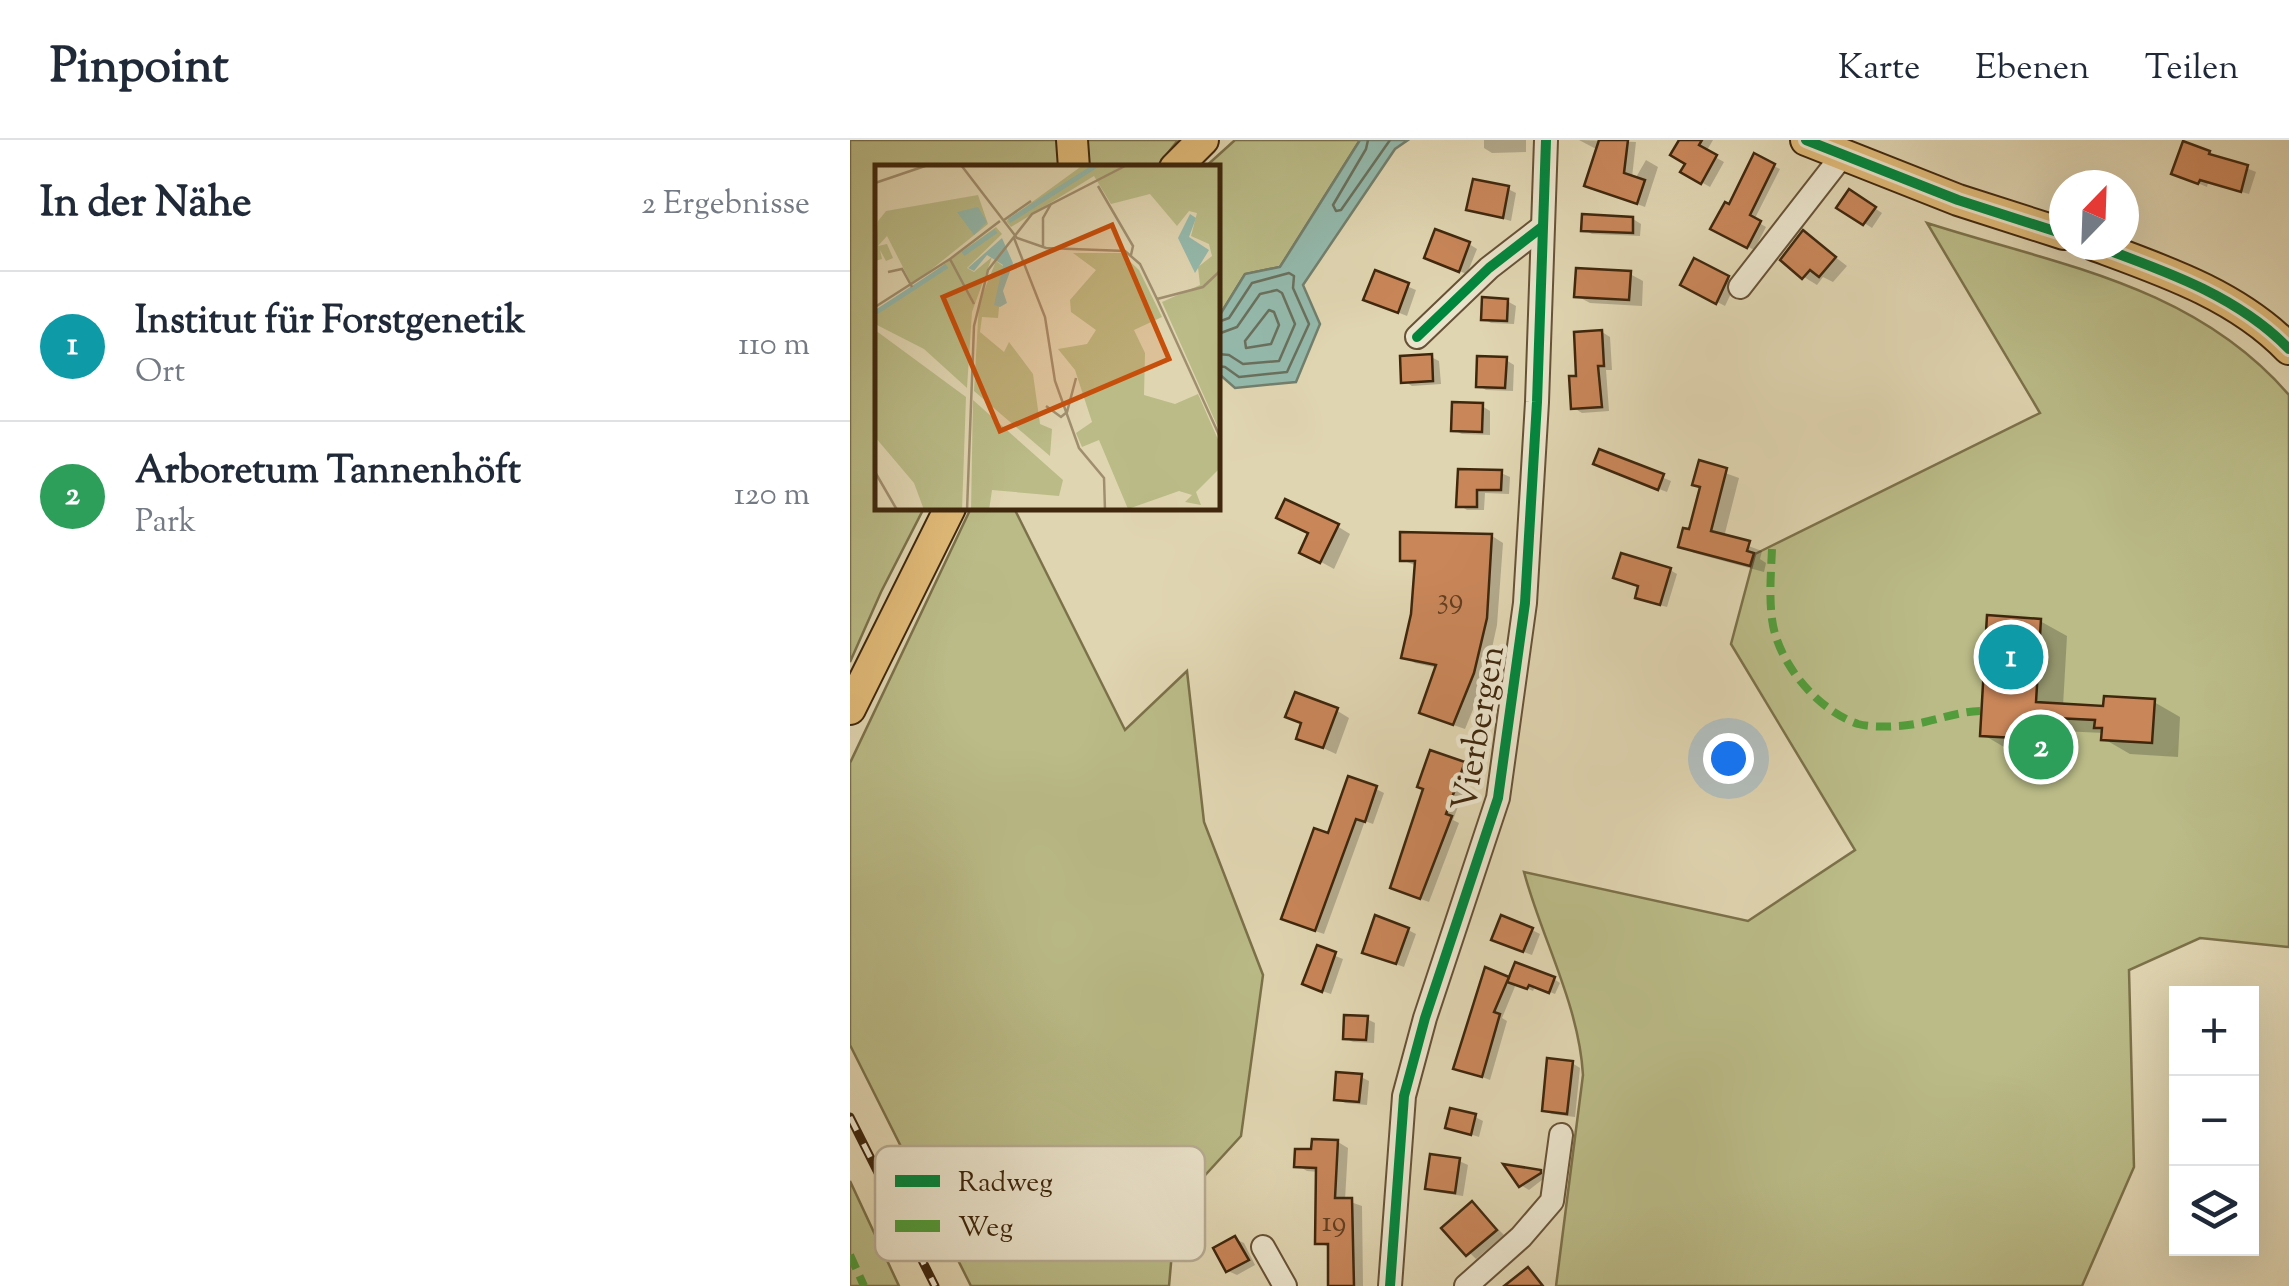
<!DOCTYPE html>
<html lang="de">
<meta charset="utf-8">
<style>
:root{--surface:#fff;--page:#f6f6f7;--text:#1f2937;--muted:#747a83;--line:#e0e1e3;--accent:#b45309}
body{margin:0;font-family:"Sorts Mill Goudy",serif;background:var(--page);color:var(--text)}
.controls{position:absolute;right:30px;bottom:30px;display:grid;overflow:hidden;border-radius:0px;box-shadow:0 10px 40px #0002}
.controls button{width:90px;height:90px;display:grid;place-items:center;padding:0;border:0;border-bottom:2px solid var(--line);background:var(--surface);color:var(--text);font:50px sans-serif}
.compass{position:absolute;left:1199px;top:30px;width:90px;height:90px;border-radius:50%;background:var(--surface);box-shadow:0 10px 40px #0002;rotate:23deg}
.you{position:absolute;left:878px;top:618px;width:35px;height:35px;margin:-25px;border:8px solid #fff;border-radius:50%;background:#1a73e8;box-shadow:0 0 0 15px #1a73e833}
.badge{display:grid;place-items:center;width:65px;height:65px;border-radius:50%;background:var(--accent);color:#fff;font-size:32px;font-weight:700}
.pin{position:absolute;translate:-50% -50%;border:5px solid #fff;box-shadow:0 2px 10px #0006}
.list{margin:0;padding:0;list-style:none}
h2{display:flex;justify-content:space-between;align-items:center;height:130px;margin:0;padding:0 40px;font-size:42px}
h2 small{font-size:32px;font-weight:400;color:var(--muted)}
.list li{display:grid;grid-template-columns:65px 1fr auto;gap:30px;align-items:center;box-sizing:border-box;height:150px;padding:0 40px;border-top:2px solid var(--line)}
.list b{display:block;font-size:38px;white-space:nowrap}
.list p{margin:0;font-size:32px;white-space:nowrap;color:var(--muted)}
.list em{font-size:32px;font-style:normal;color:var(--muted)}
.icon{flex:none;width:55px;height:55px;fill:none;stroke:currentColor;stroke-width:2;stroke-linecap:round;stroke-linejoin:round}
.map{position:relative;flex:none;width:1439px;height:1146px;overflow:hidden}
header{display:flex;align-items:center;gap:60px;box-sizing:border-box;height:140px;padding:0 50px;background:var(--surface);border-bottom:2px solid var(--line)}
header strong{font-size:48px}
nav{display:flex;gap:55px;margin-inline-start:auto;font-size:35px}
main{display:flex}
aside{flex:1;background:var(--surface)}
.map>svg:first-child{display:block}
.green{fill:#babb87;stroke:#7c714a;stroke-width:2.5}
.water{fill:#94b9ac;stroke:#727f6c;stroke-width:2.5}
.shadow{fill:#0003}
.lines{fill:none;stroke-linecap:round;stroke-linejoin:round}
.shore{stroke:#6a705c;stroke-width:2.5}
.building{fill:#c98659;stroke:#3f270d;stroke-width:2.5}
.minor-casing{stroke:#675236;stroke-width:26}
.major-casing{stroke:#3f270d;stroke-width:34}
.minor{stroke:#ebe4cc;stroke-width:22}
.major{stroke:#e0ba78;stroke-width:30}
.rail-casing{stroke:#3f270d;stroke-width:9}
.rail{stroke:#ebe4cc;stroke-width:5;stroke-dasharray:15;stroke-linecap:butt}
.quiet{stroke:#539c3b;stroke-width:8;stroke-dasharray:15 8;stroke-linecap:butt}
.cycleway-casing{stroke:#ebe4cc;stroke-width:16}
.cycleway{stroke:#00873e;stroke-width:10}
.labels{text-anchor:middle;stroke-width:9;stroke-linejoin:round;paint-order:stroke}
.number-label{font-size:30px;fill:#623f20}
.street-label{font-size:35px;fill:#3f270d;stroke:#ebe4cc}
.inset-river{fill:none;stroke:#94b9ac;stroke-width:5}
.inset-road{fill:none;stroke:#a08f6f;stroke-width:2.5}
.view{fill:#c64f0c;fill-opacity:0.15;stroke:#c64f0c;stroke-width:5}
.inset-edge{fill:none;stroke:#3f270d;stroke-width:5}
.key{fill:#ebe4cc;stroke:#b7ab93;stroke-width:2.5}
.key-label{font-size:28px;fill:#3f270d}
</style>
<header>
<strong>Pinpoint</strong>
<nav><a>Karte</a><a>Ebenen</a><a>Teilen</a></nav>
</header>
<main>
<aside>
<h2>In der Nähe<small>2 Ergebnisse</small></h2>
<ul class="list">
<li><span class="badge" style="background:#0f9aa8">1</span><div><b>Institut für Forstgenetik</b><p>Ort</p></div><em>110 m</em></li>
<li><span class="badge" style="background:#2e9e5b">2</span><div><b>Arboretum Tannenhöft</b><p>Park</p></div><em>120 m</em></li>
</ul>
</aside>
<div class="map">
<svg width="1439" height="1146" viewBox="0 0 1439 1146">
<rect width="100%" height="100%" fill="#e0d5b1"/>
<filter id="stains"><feTurbulence type="fractalNoise" baseFrequency=".002" numOctaves="4"/><feColorMatrix values="0 0 0 0 .2 0 0 0 0 .09 0 0 0 0 .02 0 0 0 .5 -.17"/></filter>
<radialGradient id="worn" r=".72"><stop offset=".6" stop-color="#630" stop-opacity="0"/><stop offset="1" stop-color="#630" stop-opacity=".3"/></radialGradient>
<!-- green -->
<g class="green">
<polygon points="0,0 328,0 307,27 28,28 28,368 74,368 31,452 0,522"/>
<polygon points="385,0 510,0 430,127 395,134 368,178 368,28 354,28"/>
<path d="M1077,83C1208,125 1344,145 1439,255V807L1350,798L1279,830L1284,1027L1232,1146H706L733,935C729,865 692,799 674,732L898,781L1005,710L881,504L905,414L1190,273Z"/>
<polygon points="121,368 164,368 275,590 337,531 354,682 413,835 391,996 326,1067 319,1146 121,1146 0,905 0,623"/>
<polygon points="0,1041 49,1146 0,1146"/>
</g>
<!-- water -->
<polygon class="water" points="510,0 558,0 545,9 453,145 470,184 446,242 385,248 368,233 368,178 395,134 430,127"/>
<!-- shadow -->
<g class="shadow">
<polygon points="634,0 676,0 676,12 642,13 634,8"/>
<polygon points="729,0 786,2 781,46 796,20 808,27 795,67 737,45 748,10"/>
<polygon points="830,0 863,0 856,12 874,22 860,47 833,32 838,23"/>
<polygon points="1359,13 1406,32 1399,54 1358,43 1357,47 1324,33"/>
<polygon points="905,17 930,29 904,80 916,87 904,110 864,88 880,67"/>
<polygon points="658,49 666,53 661,81 619,69"/>
<polygon points="1000,52 1032,73 1022,88 990,67"/>
<polygon points="783,79 791,84 790,96 742,94 733,89"/>
<polygon points="954,93 997,126 983,142 973,137 967,145 954,137"/>
<polygon points="619,104 627,109 617,134 585,122"/>
<polygon points="845,121 886,143 875,166 833,144"/>
<polygon points="526,133 566,150 557,176 525,163"/>
<polygon points="780,134 793,141 792,166 740,163 727,156"/>
<polygon points="657,161 666,166 664,184 641,183 633,178"/>
<polygon points="752,192 760,197 762,230 756,230 759,271 732,273 724,268 729,238"/>
<polygon points="581,217 589,221 591,244 562,246 554,241"/>
<polygon points="656,220 664,225 663,251 636,250 628,245"/>
<polygon points="632,266 640,271 640,295 612,294 603,290"/>
<polygon points="750,312 821,341 817,352 754,328"/>
<polygon points="850,324 889,338 874,397 912,411 910,419 916,423 914,432 844,413 831,406 840,392 852,348"/>
<polygon points="610,331 651,333 660,337 659,354 635,353 634,370 617,370 609,365"/>
<polygon points="487,386 500,394 484,429 462,417 461,393"/>
<polygon points="642,396 653,403 647,485 635,540 615,589 583,578 588,528 565,523 554,516 563,475 567,426 552,420"/>
<polygon points="820,430 827,434 817,467 795,461"/>
<polygon points="1190,481 1217,496 1213,566 1255,569 1304,562 1330,577 1328,617 1280,614 1254,599 1254,593 1211,591 1210,613 1159,610 1132,594"/>
<polygon points="486,570 499,578 486,614 449,597 453,585 439,576"/>
<polygon points="614,624 622,629 603,680 609,683 579,762 551,752"/>
<polygon points="526,649 534,653 523,684 515,681 474,794 442,783 480,696"/>
<polygon points="558,790 566,794 554,827 523,816"/>
<polygon points="682,790 690,794 682,815 652,804"/>
<polygon points="468,809 493,819 481,854 463,848"/>
<polygon points="636,830 661,840 704,839 710,843 705,854 685,846 683,851 666,844 652,878 657,881 640,940 606,927"/>
<polygon points="517,879 525,883 524,903 503,902 495,898"/>
<polygon points="722,923 730,928 725,977 702,974 694,970"/>
<polygon points="511,937 519,941 517,965 495,963 487,958"/>
<polygon points="625,977 633,981 629,997 598,987"/>
<polygon points="488,1002 498,1008 495,1060 512,1066 513,1146 481,1146 481,1108 467,1102 469,1032 457,1031 447,1025 464,1012"/>
<polygon points="609,1021 618,1025 613,1056 586,1052 578,1047"/>
<polygon points="690,1032 697,1036 679,1050 671,1045"/>
<polygon points="623,1064 654,1095 626,1119 595,1088"/>
<polygon points="385,1099 394,1103 405,1125 387,1135 378,1131"/>
</g>
<g class="lines">
<!-- shore -->
<g class="shore">
<polyline points="518,0 516,9 483,65 486,71 491,70 540,0"/>
<polygon points="419,170 424,172 429,185 421,204 396,208 395,201"/>
<polyline points="368,182 379,178 402,143 439,133 444,136 443,148 459,184 437,232 389,237 375,227 368,226"/>
<polyline points="368,194 387,187 410,154 427,150 432,153 445,184 429,221 393,224 379,215 368,214"/>
</g>
</g>
<!-- building -->
<g class="building">
<polygon points="749,0 778,0 774,33 795,40 787,64 734,46"/>
<polygon points="829,0 852,0 849,5 867,15 851,44 830,32 835,24 820,15"/>
<polygon points="1333,1 1360,11 1359,14 1398,25 1391,52 1350,40 1348,44 1321,34"/>
<polygon points="904,13 925,24 900,75 911,81 897,108 860,89 875,62 879,64"/>
<polygon points="623,39 659,46 653,78 616,70"/>
<polygon points="999,49 1026,67 1013,85 986,68"/>
<polygon points="732,74 783,77 783,93 731,91"/>
<polygon points="585,89 620,102 609,132 574,118"/>
<polygon points="953,90 986,117 969,137 960,130 952,139 930,120"/>
<polygon points="844,118 879,136 866,164 830,145"/>
<polygon points="726,128 781,131 779,160 724,157"/>
<polygon points="525,130 559,143 548,173 513,160"/>
<polygon points="632,157 658,159 657,181 631,180"/>
<polygon points="752,190 754,226 748,226 752,267 721,269 719,236 726,236 724,192"/>
<polygon points="582,214 583,241 551,243 550,216"/>
<polygon points="627,216 657,217 655,248 626,247"/>
<polygon points="602,262 633,263 632,292 601,291"/>
<polygon points="749,309 814,334 808,350 743,324"/>
<polygon points="849,320 877,328 861,391 900,401 897,411 904,413 900,426 828,407 833,388 839,389 850,347 842,345"/>
<polygon points="608,329 652,330 651,350 627,350 627,367 606,367"/>
<polygon points="435,359 489,384 470,423 449,413 458,393 426,378"/>
<polygon points="550,392 642,394 637,478 624,533 603,585 569,573 586,525 551,518 561,474 565,421 550,421"/>
<polygon points="771,413 821,428 810,465 785,458 788,446 763,438"/>
<polygon points="1137,475 1191,479 1186,562 1253,566 1254,556 1305,559 1302,603 1251,600 1252,588 1244,588 1245,580 1185,577 1184,599 1130,596"/>
<polygon points="445,552 488,568 473,608 446,599 451,583 435,577"/>
<polygon points="580,610 615,622 596,674 602,676 570,759 540,748 573,649 567,647"/>
<polygon points="498,636 527,646 515,682 506,679 465,791 431,779 464,688 478,693"/>
<polygon points="525,775 559,788 546,824 512,813"/>
<polygon points="651,775 683,788 673,812 641,800"/>
<polygon points="467,805 486,812 472,852 452,844"/>
<polygon points="665,822 705,837 699,853 679,845 677,849 657,842"/>
<polygon points="635,827 659,837 644,872 650,874 632,937 603,929"/>
<polygon points="494,875 518,876 516,900 493,899"/>
<polygon points="697,918 723,921 717,974 692,971"/>
<polygon points="486,932 512,934 509,962 484,960"/>
<polygon points="600,968 626,974 621,995 595,988"/>
<polygon points="462,999 488,1000 485,1058 502,1058 504,1146 478,1146 478,1104 465,1104 466,1028 444,1027 445,1009 461,1009"/>
<polygon points="580,1014 610,1018 605,1053 575,1049"/>
<polygon points="653,1024 691,1030 691,1033 669,1047"/>
<polygon points="622,1061 647,1090 616,1116 591,1088"/>
<polygon points="385,1096 399,1120 376,1132 363,1108"/>
<polygon points="678,1127 693,1146 654,1146"/>
</g>
<g class="lines">
<defs>
<g id="minor">
<polyline points="890,147 992,16"/>
<polyline points="567,197 639,128 692,87"/>
<polyline points="413,1107 435,1146"/>
<polyline points="540,1146 554,956 575,878 648,658 675,463 687,262 696,0"/>
<polyline points="616,1146 671,1097 702,1061 711,995"/>
</g>
<g id="major">
<polyline points="222,0 224,28"/>
<polyline points="956,0 1108,60 1214,94"/>
<polyline points="325,28 353,0"/>
<path d="M1244,105C1312,130 1387,155 1439,209"/>
<polyline points="0,569 100,368"/>
</g>
</defs>
<!-- minor casing -->
<use href="#minor" class="minor-casing"/>
<!-- major casing -->
<use href="#major" class="major-casing"/>
<!-- minor -->
<use href="#minor" class="minor"/>
<!-- major -->
<use href="#major" class="major"/>
<defs>
<polyline id="rail" points="0,977 85,1146"/>
</defs>
<!-- rail casing -->
<use href="#rail" class="rail-casing"/>
<!-- rail -->
<use href="#rail" class="rail"/>
<!-- quiet -->
<g class="quiet">
<path d="M922,409C921,432 919,456 922,479C927,522 967,570 1008,584C1019,587 1035,587 1047,586C1077,585 1101,572 1130,571"/>
<polyline points="0,1115 14,1146"/>
</g>
<defs>
<g id="cycleway">
<polyline points="956,0 1108,60 1214,94"/>
<path d="M1244,105C1312,130 1387,155 1439,209"/>
<polyline points="567,197 639,128 692,87"/>
<polyline points="540,1146 554,956 575,878 648,658 675,463 687,262 696,0"/>
</g>
</defs>
<!-- cycleway casing -->
<use href="#cycleway" class="cycleway-casing"/>
<!-- cycleway -->
<use href="#cycleway" class="cycleway"/>
</g>
<g class="labels">
<!-- number labels -->
<g class="number-label">
<text x="600" y="468">39</text>
<text x="484" y="1091">19</text>
</g>
<!-- street labels -->
<g class="street-label">
<text transform="translate(627 588) rotate(-80)" y="12">Vierbergen</text>
</g>
</g>
<!-- overview -->
<g transform="translate(25 25)">
<rect width="345" height="345" fill="#e0d5b1"/>
<path d="M208,0H345V267L287,137L325,120L323,102L337,91L334,79L316,71L322,48L314,46L302,61L275,29L236,39L219,11L136,62L131,56ZM103,30L113,59L37,120L12,71L3,81L12,79L18,93L11,96L5,85L7,94L0,96L3,56L11,46ZM121,62L127,69L92,103L99,107L117,92L97,147L92,223L49,184L0,159V149ZM198,88H246L264,105L287,152L259,165L270,188L269,230L300,239L323,229L345,279V303L321,327L326,340L310,337L317,330L304,326L253,344L224,275L207,282L201,268L217,257L200,205L183,184L212,179L221,165L196,147L195,135L221,105ZM121,96L128,101L123,153L107,152L105,167L129,187L134,177L158,209L165,259L177,264L175,291L99,226L104,138ZM0,165L91,232L87,345H49L39,318L0,272ZM98,235L188,315L184,331L117,325L114,345H96Z" fill="#babb87"/>
<path d="M103,42L112,57L99,70L82,47ZM315,49L321,53L314,72L334,85L320,108L303,73ZM127,73L138,98L128,126L132,138L125,142L119,140L128,100L112,90L99,106L93,103Z" fill="#94b9ac"/>
<path class="inset-river" d="M134,56L222,0M88,89L121,66M0,148L72,101"/>
<path class="inset-road" d="M86,0L142,73L171,83L250,86L265,99L282,134L328,122L345,106M0,18L53,0M223,21L258,81L256,90M129,55L156,36M139,73L170,152L180,216L204,283L229,313L230,345M168,83V53L176,39M13,107L27,104L37,122M282,134L345,272M99,139L75,94L125,56M0,142L75,94M171,241L186,252L192,247L201,213M0,307L22,345M92,345L99,161L113,105L157,49L252,0"/>
<path class="view" d="M237,60L294,194L125,266L68,132Z"/>
<rect width="345" height="345" class="inset-edge"/>
</g>
<!-- legend -->
<rect x="25" y="1006" width="330" height="115" rx="15" class="key"/>
<rect x="45" y="1035" width="45" height="12" fill="#00873e"/>
<rect x="45" y="1080" width="45" height="12" fill="#539c3b"/>
<g class="key-label">
<text x="108" y="1051">Radweg</text>
<text x="108" y="1096">Weg</text>
</g>
<rect width="100%" height="100%" filter="url(#stains)"/>
<rect width="100%" height="100%" fill="url(#worn)"/>
</svg>
<div class="controls">
<button>+</button>
<button>−</button>
<button><svg class="icon" aria-label="layers" viewBox="0 0 24 24"><path d="M12 4l9 5-9 5-9-5zM3 14l9 5 9-5"/></svg></button>
</div>
<svg class="compass" viewBox="-18 -18 36 36"><path d="M0-13l5 13h-10z" fill="#e53935"/><path d="M0 13l5-13h-10z" fill="#747a83"/></svg>
<div class="you"></div>
<div class="pin badge" style="left:1161px;top:517px;background:#0f9aa8">1</div>
<div class="pin badge" style="left:1191px;top:607px;background:#2e9e5b">2</div>
</div>
</main>
